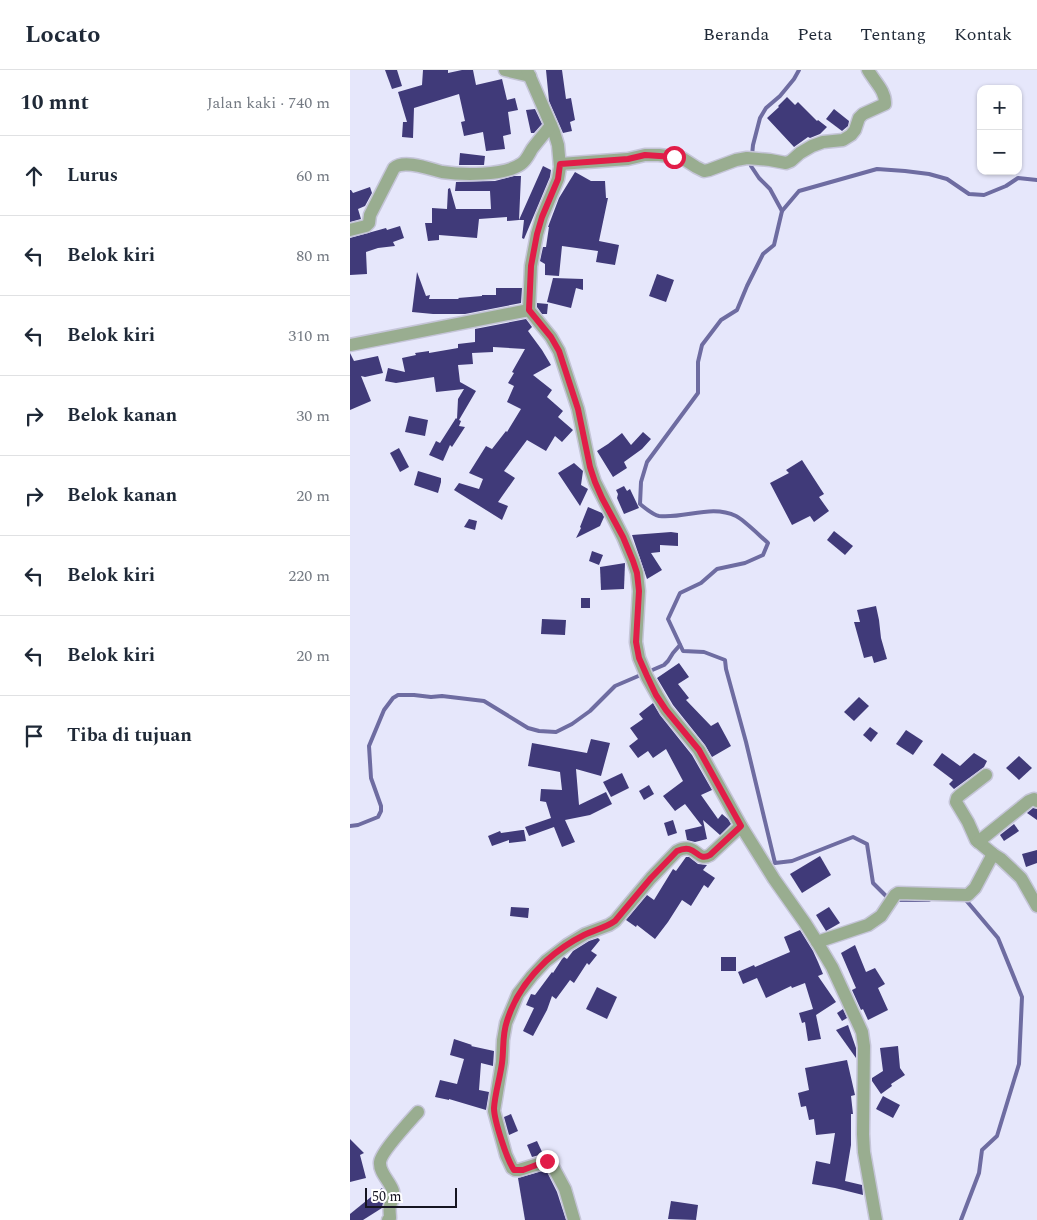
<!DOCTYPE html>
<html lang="id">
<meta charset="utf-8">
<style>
:root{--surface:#fff;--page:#f6f6f7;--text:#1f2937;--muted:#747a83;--line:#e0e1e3}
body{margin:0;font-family:Spectral,serif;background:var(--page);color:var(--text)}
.controls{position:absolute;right:15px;top:15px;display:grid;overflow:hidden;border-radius:10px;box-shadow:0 1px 4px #0004}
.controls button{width:45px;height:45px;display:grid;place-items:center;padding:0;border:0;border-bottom:1px solid var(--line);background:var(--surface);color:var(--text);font:25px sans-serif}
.scale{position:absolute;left:15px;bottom:12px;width:92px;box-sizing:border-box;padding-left:5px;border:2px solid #161521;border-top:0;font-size:14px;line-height:18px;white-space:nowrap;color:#161521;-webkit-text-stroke:4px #fff;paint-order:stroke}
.stop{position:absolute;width:15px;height:15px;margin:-11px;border:4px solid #e11d48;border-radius:50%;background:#fff}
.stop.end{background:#e11d48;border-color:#fff;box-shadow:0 1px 5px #0008}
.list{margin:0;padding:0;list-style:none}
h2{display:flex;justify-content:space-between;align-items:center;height:65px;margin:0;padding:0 20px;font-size:21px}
h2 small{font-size:16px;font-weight:400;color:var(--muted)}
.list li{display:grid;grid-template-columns:32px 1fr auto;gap:15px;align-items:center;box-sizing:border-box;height:80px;padding:0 20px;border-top:1px solid var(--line)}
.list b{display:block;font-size:19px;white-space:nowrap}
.list em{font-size:16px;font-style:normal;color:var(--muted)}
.icon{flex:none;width:28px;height:28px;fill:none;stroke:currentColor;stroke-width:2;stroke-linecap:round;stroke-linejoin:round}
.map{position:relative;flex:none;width:687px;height:1150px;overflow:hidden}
header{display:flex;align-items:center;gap:30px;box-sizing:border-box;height:70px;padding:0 25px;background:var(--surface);border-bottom:1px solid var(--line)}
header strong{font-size:24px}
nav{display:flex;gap:28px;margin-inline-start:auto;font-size:18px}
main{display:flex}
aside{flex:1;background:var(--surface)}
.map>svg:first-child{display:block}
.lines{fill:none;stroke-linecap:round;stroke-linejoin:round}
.stream{stroke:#6e6ca1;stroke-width:4}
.building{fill:#403a79}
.street-casing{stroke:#c5c5d8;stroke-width:15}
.street{stroke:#99ad90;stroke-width:12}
.route{stroke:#e11d48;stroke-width:6}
</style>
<header>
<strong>Locato</strong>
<nav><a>Beranda</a><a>Peta</a><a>Tentang</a><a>Kontak</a></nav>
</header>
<main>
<aside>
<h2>10 mnt<small>Jalan kaki · 740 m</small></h2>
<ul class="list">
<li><svg class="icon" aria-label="ahead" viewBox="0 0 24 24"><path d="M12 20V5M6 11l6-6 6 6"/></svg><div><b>Lurus</b></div><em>60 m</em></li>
<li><svg class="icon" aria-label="left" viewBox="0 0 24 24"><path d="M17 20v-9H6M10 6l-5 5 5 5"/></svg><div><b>Belok kiri</b></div><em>80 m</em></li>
<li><svg class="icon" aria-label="left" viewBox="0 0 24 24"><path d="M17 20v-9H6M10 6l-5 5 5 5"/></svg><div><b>Belok kiri</b></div><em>310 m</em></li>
<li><svg class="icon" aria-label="right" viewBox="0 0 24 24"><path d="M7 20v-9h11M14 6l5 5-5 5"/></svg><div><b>Belok kanan</b></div><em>30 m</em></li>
<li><svg class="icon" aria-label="right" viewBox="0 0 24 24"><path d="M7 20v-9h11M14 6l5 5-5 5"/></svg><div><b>Belok kanan</b></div><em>20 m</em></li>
<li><svg class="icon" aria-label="left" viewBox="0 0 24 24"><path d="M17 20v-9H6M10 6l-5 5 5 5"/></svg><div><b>Belok kiri</b></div><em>220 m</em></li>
<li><svg class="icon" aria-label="left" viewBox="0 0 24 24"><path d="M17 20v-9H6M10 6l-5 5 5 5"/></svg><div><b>Belok kiri</b></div><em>20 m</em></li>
<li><svg class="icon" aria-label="arrive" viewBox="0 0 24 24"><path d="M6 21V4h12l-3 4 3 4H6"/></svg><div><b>Tiba di tujuan</b></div></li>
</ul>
</aside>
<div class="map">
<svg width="687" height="1150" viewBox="0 0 687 1150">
<rect width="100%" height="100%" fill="#e6e7fb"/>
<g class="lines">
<!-- stream -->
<g class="stream">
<polyline points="432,141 420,119 409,108 401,96 403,75 410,48 416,38 430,26 444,9 449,0"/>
<polyline points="0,756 8,755 28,747 31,741 31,736 21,708 19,676 34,640 43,628 48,625 64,625 81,627 92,626 134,631 178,658 189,661 206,662 222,654 240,641 265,616 314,595 318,591 323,583 330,575"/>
<path d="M539,829L523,813L517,774L503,767L442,791L425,793L396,672L376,599L375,590L354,582L333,581L318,549L330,523L351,513L367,499L395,493L413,485L418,473C410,466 394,450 386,446C361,434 335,449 309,446C303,445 295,438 290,434L291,412L297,392L348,323V292L352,275L371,250L387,240L397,216L413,184L424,175L432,141L449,121L527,99L555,101L579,104L597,109L619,124L634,125L656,116L668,108L687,110"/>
<polyline points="546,830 579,830"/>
<polyline points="611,1150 629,1103 632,1080 647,1066 669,994 672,927 648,868 615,829 613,829"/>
</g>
</g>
<!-- building -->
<g class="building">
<polygon points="35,0 47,0 52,16 42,19"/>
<polygon points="73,0 98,0 98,3 112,0 123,0 126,15 152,9 157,30 165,28 168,40 158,42 161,64 153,66 155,79 136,81 133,62 114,66 111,52 115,51 109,24 64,38 63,68 52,67 53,52 57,52 48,22 72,15"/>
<polygon points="196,0 212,0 216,29 221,28 225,50 220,52 222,61 213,63 199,31"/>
<polygon points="437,27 445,35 448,32 467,51 468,50 477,57 470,64 460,68 458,67 444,77 417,48 429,37 428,36"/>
<polygon points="185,39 192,54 184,63 181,63 176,40"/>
<polygon points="484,39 499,51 498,56 492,61 476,49"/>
<polygon points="110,83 135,86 134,95 109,95"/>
<polygon points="193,96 201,100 200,107 174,169 172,168 174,150 169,150"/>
<polygon points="225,102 241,111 255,111 256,128 258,128 249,171 269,175 265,195 246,192 248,181 212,176 209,206 195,205 195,194 190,191 193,177 196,177 199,157 198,157 209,128"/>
<polygon points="164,106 171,106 169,150 157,151 157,147 129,149 127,168 89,165 89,170 78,171 75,153 82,153 82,138 97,139 98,119 100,118 106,139 141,139 140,121 105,121 106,112 145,111"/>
<polygon points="20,117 22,123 15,136 8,139 11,149 0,152 0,120 1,120 3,123"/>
<polygon points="50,156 54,168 43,172 45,176 28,178 16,182 17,204 0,205 0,168 36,158 37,160"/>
<polygon points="67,202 76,226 80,225 79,229 109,229 108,228 132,226 132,225 146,225 146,218 172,218 171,233 115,244 83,244 62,242"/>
<polygon points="307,204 324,210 316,232 299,226"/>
<polygon points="203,208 233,209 233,220 226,218 221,238 197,232"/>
<polygon points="187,233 198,234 197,244 192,244 187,237"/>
<polygon points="176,249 182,257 178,261 192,280 201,295 183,305 202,320 197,327 213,341 208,347 223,360 212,372 205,366 196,381 177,370 154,401 165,408 148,432 158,436 152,450 104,420 109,413 129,419 133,409 119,403 136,376 142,379 156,361 157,362 171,339 157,332 164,316 158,313 164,303 162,302 175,279 143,277 143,282 122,283 123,294 108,295 110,312 126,321 109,350 111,351 109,356 115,357 102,377 100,375 93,391 79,385 86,371 90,373 106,348 107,349 108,329 114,319 86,322 84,307 46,313 35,311 38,298 55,302 52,288 66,285 65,283 79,281 79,283 108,278 108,274 125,272 125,259"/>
<polygon points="0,283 4,291 28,286 33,303 15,307 11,306 21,331 0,340"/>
<polygon points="59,346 78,350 75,366 55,362"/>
<polygon points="293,362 301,369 292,379 274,392 277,398 263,407 247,381 258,374 272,363 281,375"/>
<polygon points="49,378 59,397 50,402 40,383"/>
<polygon points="452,390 474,424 469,427 479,441 464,452 460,446 442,455 420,413 439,403 436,400"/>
<polygon points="224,393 233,401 231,415 238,419 230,436 208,403"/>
<polygon points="68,401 91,408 91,412 88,423 64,415"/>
<polygon points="274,416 277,421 280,419 289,438 274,444 267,428 268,424 266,420"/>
<polygon points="238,437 252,443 254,447 250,456 226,468 231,458 230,457"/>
<polygon points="119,449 127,451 125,460 114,457"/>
<polygon points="484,461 503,476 495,485 477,470"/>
<polygon points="321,462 328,463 328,476 310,475 310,482 301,483 312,500 297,509 282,465"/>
<polygon points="242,481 253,485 249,495 239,491"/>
<polygon points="275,493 274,519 251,520 250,497"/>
<rect x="231" y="528" width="9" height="10"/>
<polygon points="526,536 529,550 531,568 537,589 524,593 522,586 514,588 504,552 510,552 507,540"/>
<polygon points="192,549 216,550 215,565 191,564"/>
<polygon points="329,593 339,607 328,614 339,628 336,630 361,656 368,652 381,676 362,687 355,675 323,635 307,608"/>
<polygon points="509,627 519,636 504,651 494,642"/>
<polygon points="303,633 310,645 342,685 362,720 351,725 368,749 372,744 378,749 381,754 370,765 353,750 357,769 345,772 337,770 335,760 352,756 335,734 325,741 313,726 333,711 316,679 303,688 298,681 288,688 279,676 288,669 280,658 293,649 289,644"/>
<polygon points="520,657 528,663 521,672 513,665"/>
<polygon points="556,660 573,671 563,685 546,674"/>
<polygon points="241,669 260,673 251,706 226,699 229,735 256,722 262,734 240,745 215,750 225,772 212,777 204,757 179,766 175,757 201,748 196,732 190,731 191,719 212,720 210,702 178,696 182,673 237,683"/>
<polygon points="592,683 610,696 624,683 637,691 634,697 604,719 599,714 603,710 583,695"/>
<polygon points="669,686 682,698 669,710 656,698"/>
<polygon points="272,703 279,718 261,727 253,712"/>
<polygon points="299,715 304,724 294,730 289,721"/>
<polygon points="683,738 687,739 687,750 677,743"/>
<polygon points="323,750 327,763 318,766 314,753"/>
<polygon points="664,754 669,761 654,771 650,765"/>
<polygon points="172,760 174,760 176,771 159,773 159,770 142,776 138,766 150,761 151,763"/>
<polygon points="687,780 687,793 676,797 672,784"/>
<polygon points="470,786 481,805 452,823 440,804"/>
<polygon points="336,787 339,787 348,794 357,795 353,800 365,808 358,818 354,815 341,836 332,830 318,852 305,869 287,855 286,857 276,850 297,825 304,830 323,799 326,801"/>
<polygon points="161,837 179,838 178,848 160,846"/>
<polygon points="479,837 490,853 476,861 466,845"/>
<polygon points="450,860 463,881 468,892 473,904 468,906 486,932 466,945 471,969 458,971 455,952 452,953 449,943 463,939 455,913 442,918 441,916 416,928 407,908 393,914 388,902 404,895 405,897 440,882 434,867"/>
<polygon points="248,868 250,870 241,881 247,885 239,895 237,893 224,913 220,910 206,929 202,926 197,940 183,966 173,961 184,938 176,935 181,924 185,925 202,902 203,903 212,889 214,887 217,889 223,881 239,871"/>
<polygon points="505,875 516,902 525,898 535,914 528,918 538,940 518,950 513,939 511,940 502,920 506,918 491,883"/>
<rect x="371" y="887" width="15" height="14"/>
<polygon points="247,917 267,927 257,949 236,939"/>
<polygon points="493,939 497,948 492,951 487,943"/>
<polygon points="498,955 506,978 506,988 486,960"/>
<polygon points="104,969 122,975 121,976 144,981 143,996 131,993 129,1020 139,1022 136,1040 99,1029 99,1030 85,1027 90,1010 107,1014 114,989 100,985"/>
<polygon points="548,976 550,998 555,1005 541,1014 542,1016 531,1024 522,1011 522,1008 533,1001 530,978"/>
<polygon points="497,990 505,1025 501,1026 503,1044 501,1044 501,1075 495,1111 512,1115 513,1125 485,1118 462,1114 466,1091 480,1094 485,1063 466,1065 464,1049 459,1050 456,1036 451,1037 448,1023 459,1020 455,998"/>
<polygon points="533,1026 550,1035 543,1048 526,1039"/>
<polygon points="161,1044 168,1061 159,1065 154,1047"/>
<polygon points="0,1069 14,1083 10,1085 16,1108 0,1112"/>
<polygon points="187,1071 193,1084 182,1087 177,1075"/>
<polygon points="196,1100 207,1122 216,1150 175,1150 168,1108"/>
<polygon points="32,1118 35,1125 32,1138 13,1150 0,1150 0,1144"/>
<polygon points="321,1131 348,1135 346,1150 318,1149"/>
</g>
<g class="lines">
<defs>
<g id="street">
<polyline points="155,0 180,6"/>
<polyline points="177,0 204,62 208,75 210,97 208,109 192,147 187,164 181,196 179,240 201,267 209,281 228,339 240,397 245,412 273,467 283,491 287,503 289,521 286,572 289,588 297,607 307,625 316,640 349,680 391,756 424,809 455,853 467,872 482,897 512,962 514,976 513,1064 514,1082 526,1150"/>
<path d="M210,94L278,89L295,85H309L332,88L346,97L354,101L359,100L386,90L397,88L420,90L436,93L441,91L450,83L462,76L473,72L493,70L501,65L505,60L509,48L513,44L535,34C536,21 524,11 518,0"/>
<path d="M0,160L16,156L19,153L20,145L44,98C54,89 80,99 92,102C112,105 154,106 171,94C176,91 179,84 182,79C188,71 195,63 201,55"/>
<polyline points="0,275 179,240"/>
<polyline points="636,705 610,725 607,728 606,732 618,752 626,770 643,784 651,789 671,808 687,836"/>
<polyline points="628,772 679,731 684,729 687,731"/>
<polyline points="467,872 518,855 531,846 545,825 548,823 618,825 625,818 643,784"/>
<path d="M38,1150L40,1148C40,1144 39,1140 40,1136C42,1131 44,1127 43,1121C40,1111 29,1103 30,1092C31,1082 60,1051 68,1042"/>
<path d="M224,1150L215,1119L201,1093L195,1092L169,1100H165L162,1098L156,1085L144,1041L152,992L153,970L156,953L168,924L182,906L196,891L217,875L235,864L259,855L265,851L301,808L327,781C347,771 346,793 360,785L391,756"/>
</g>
</defs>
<!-- street casing -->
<use href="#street" class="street-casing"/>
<!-- street -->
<use href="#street" class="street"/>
</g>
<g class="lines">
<!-- route -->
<path class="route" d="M197,1091L173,1100H164C157,1090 144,1050 144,1038C145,1023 150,1008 152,993C154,979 152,965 157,951C164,928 178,908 196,891C207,881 220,872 234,865C244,860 255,858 265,851L301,808L327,781C347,772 346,793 360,785L391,756L349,680L316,640L306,625L297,606L289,588L286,572L289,521L287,503L283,491L273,467L252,428L245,412L240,397L228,339L209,281L201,267L179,240L181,196L187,164L192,147L208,109L210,94L278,89L295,85L324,87"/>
</g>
</svg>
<div class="controls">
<button>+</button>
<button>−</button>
</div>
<div class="scale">50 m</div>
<div class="stop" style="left:324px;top:87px"></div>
<div class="stop end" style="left:197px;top:1091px"></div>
</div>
</main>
